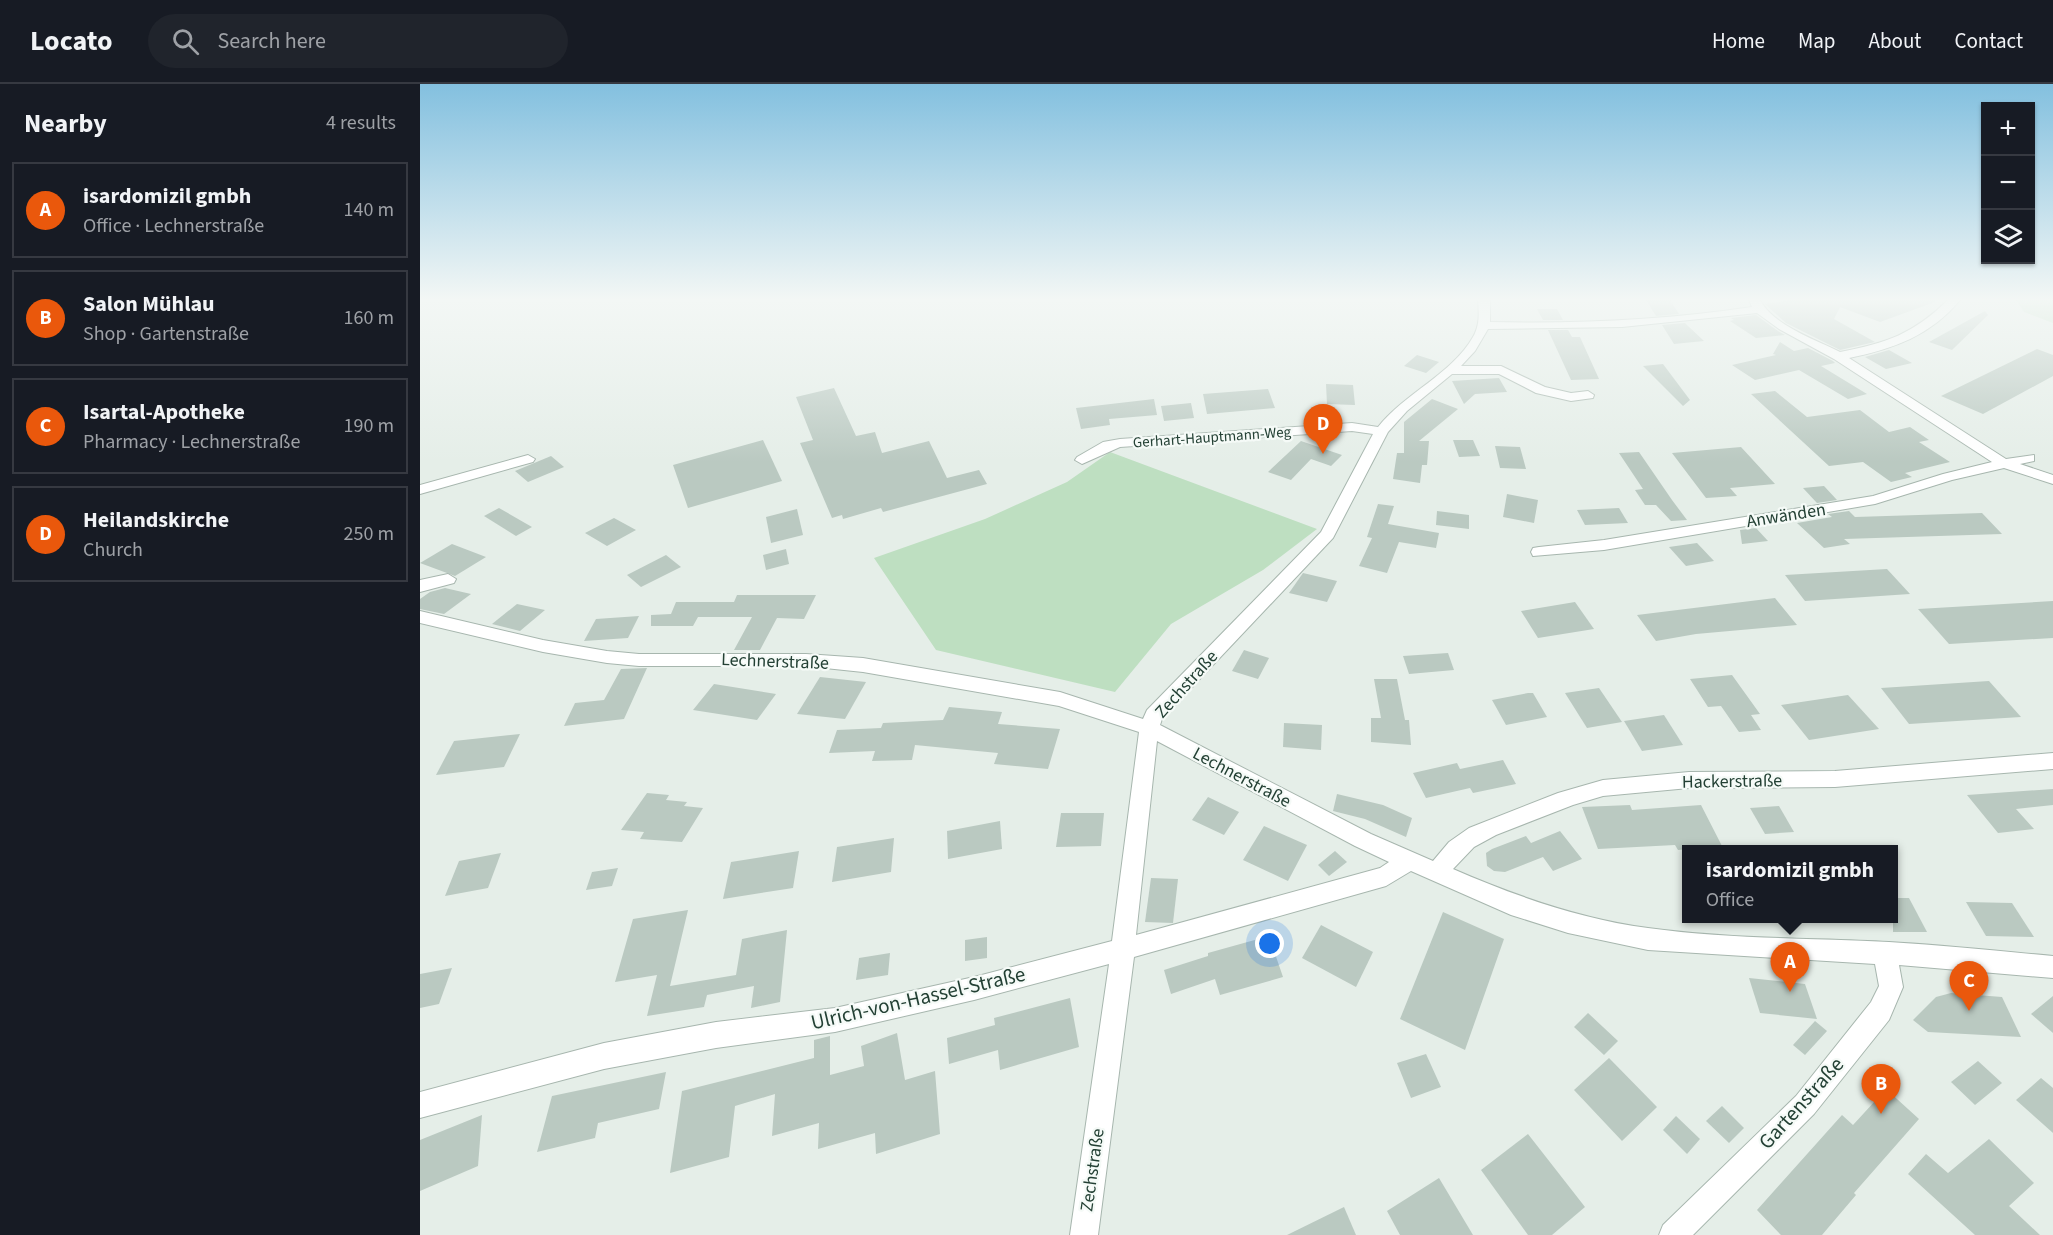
<!DOCTYPE html>
<meta charset="utf-8">
<style>
:root{--surface:#171b24;--page:#20242c;--text:#f1f3f6;--muted:#9ea1a6;--line:#363941;--accent:#ea580c}
body{margin:0;font-family:"Source Sans 3",sans-serif;background:var(--page);color:var(--text)}
.controls{position:absolute;right:18px;top:18px;display:grid;overflow:hidden;border-radius:0px;box-shadow:0 2px 4px #0004}
.controls button{width:54px;height:54px;display:grid;place-items:center;padding:0;border:0;border-bottom:2px solid var(--line);background:var(--surface);color:var(--text);font:30px sans-serif}
.you{position:absolute;left:850px;top:860px;width:21px;height:21px;margin:-15px;border:4px solid #fff;border-radius:50%;background:#1a73e8;box-shadow:0 0 0 9px #1a73e833}
.badge{display:grid;place-items:center;width:39px;height:39px;border-radius:50%;background:var(--accent);color:#fff;font-size:20px;font-weight:700}
.pin{position:absolute;translate:-50% -50px;filter:drop-shadow(0 2px 3px #0008)}
.pin::after{content:'';position:absolute;top:32px;width:21px;height:18px;background:inherit;clip-path:polygon(0 0,100% 0,50% 100%)}
.popup{position:absolute;left:1262px;top:761px;width:216px;height:78px;box-sizing:border-box;display:grid;place-content:center;border-radius:0px;background:var(--surface);filter:drop-shadow(0 2px 4px #0005);font-size:20px;white-space:nowrap;color:var(--muted)}
.popup b{font-size:22px;color:var(--text)}
.popup::after{content:'';position:absolute;left:50%;top:100%;margin-left:-12px;border:12px solid transparent;border-top-color:var(--surface)}
.list{margin:0;padding:0;list-style:none}
h2{display:flex;justify-content:space-between;align-items:center;height:78px;margin:0;padding:0 24px;font-size:26px}
h2 small{font-size:20px;font-weight:400;color:var(--muted)}
.list li{display:grid;grid-template-columns:39px 1fr auto;gap:18px;align-items:center;box-sizing:border-box;height:96px;margin:0 12px 12px;padding:0 12px;border:2px solid var(--line);border-radius:0px}
.list b{display:block;font-size:22px;white-space:nowrap}
.list p{margin:0;font-size:20px;white-space:nowrap;color:var(--muted)}
.list em{font-size:20px;font-style:normal;color:var(--muted)}
.icon{flex:none;width:33px;height:33px;fill:none;stroke:currentColor;stroke-width:2;stroke-linecap:round;stroke-linejoin:round}
.map{position:relative;flex:none;width:1633px;height:1151px;overflow:hidden}
header{display:flex;align-items:center;gap:36px;box-sizing:border-box;height:84px;padding:0 30px;background:var(--surface);border-bottom:2px solid var(--line)}
header strong{font-size:28px}
nav{display:flex;gap:33px;margin-inline-start:auto;font-size:21px}
.search{width:420px;height:54px;background:var(--page);display:flex;align-items:center;gap:15px;box-sizing:border-box;padding:0 21px;border-radius:33px;color:var(--muted);font-size:22px}
main{display:flex}
aside{flex:1;background:var(--surface)}
.map>svg:first-child{display:block}
.green{fill:#bedfc1}
.building{fill:#bac9c1}
.lines{fill:none;stroke-linecap:round;stroke-linejoin:round}
.minor-casing{stroke:#a7b6ae;stroke-width:2}
.minor{fill:#fff;fill-rule:evenodd}
.labels{text-anchor:middle;stroke-width:4.5;stroke-linejoin:round;paint-order:stroke}
.far-street-label{font-size:15px;fill:#234034;stroke:#f5faf7}
.street-label{font-size:18px;fill:#234034;stroke:#f5faf7}
.near-street-label{font-size:21px;fill:#234034;stroke:#f5faf7}
</style>
<header>
<strong>Locato</strong>
<div class="search"><svg class="icon" aria-label="search" viewBox="0 0 24 24"><circle cx="10" cy="10" r="6"/><path d="M15 15l6 6"/></svg>Search here</div>
<nav><a>Home</a><a>Map</a><a>About</a><a>Contact</a></nav>
</header>
<main>
<aside>
<h2>Nearby<small>4 results</small></h2>
<ul class="list">
<li><span class="badge">A</span><div><b>isardomizil gmbh</b><p>Office · Lechnerstraße</p></div><em>140 m</em></li>
<li><span class="badge">B</span><div><b>Salon Mühlau</b><p>Shop · Gartenstraße</p></div><em>160 m</em></li>
<li><span class="badge">C</span><div><b>Isartal-Apotheke</b><p>Pharmacy · Lechnerstraße</p></div><em>190 m</em></li>
<li><span class="badge">D</span><div><b>Heilandskirche</b><p>Church</p></div><em>250 m</em></li>
</ul>
</aside>
<div class="map">
<svg width="1633" height="1151" viewBox="0 0 1633 1151">
<rect width="100%" height="100%" fill="#e5eee8"/>
<!-- green -->
<g class="green">
<polygon points="1596,216 1633,216 1633,239 1604,228"/>
<polygon points="690,368 897,445 843,486 751,540 695,608 516,566 454,474 565,435 647,398"/>
</g>
<!-- building -->
<g class="building">
<polygon points="1226,216 1250,216 1259,230 1236,232"/>
<polygon points="1372,216 1515,216 1515,218 1460,238 1420,223 1414,235 1455,258 1420,266 1366,239 1345,220"/>
<polygon points="1117,225 1137,225 1143,236 1123,236"/>
<polygon points="1565,227 1568,231 1532,266 1509,258"/>
<polygon points="1336,231 1358,247 1365,251 1336,254 1310,237 1314,236 1311,234"/>
<polygon points="1265,239 1268,242 1284,257 1254,260 1242,241"/>
<polygon points="1128,246 1148,246 1152,253 1160,253 1179,295 1151,296"/>
<polygon points="1360,258 1374,267 1388,264 1413,277 1415,279 1401,282 1447,310 1428,315 1379,286 1335,296 1312,281 1356,271 1353,270"/>
<polygon points="1617,265 1633,271 1633,292 1563,330 1521,312"/>
<polygon points="1469,266 1492,279 1466,285 1445,273"/>
<polygon points="997,271 1019,278 1006,289 984,282"/>
<polygon points="1243,280 1270,316 1263,322 1223,282"/>
<polygon points="1079,294 1087,308 1055,310 1044,320 1032,297"/>
<polygon points="906,300 933,301 935,321 907,320"/>
<polygon points="414,304 436,352 455,348 462,369 509,357 527,394 559,386 567,400 463,428 461,424 423,435 422,431 412,434 380,359 393,356 376,313"/>
<polygon points="848,305 855,324 787,330 783,310"/>
<polygon points="1355,307 1387,333 1440,326 1469,348 1490,343 1509,356 1499,358 1530,378 1485,389 1492,393 1471,398 1443,378 1409,382 1331,310"/>
<polygon points="734,315 737,331 689,335 690,341 661,345 656,324"/>
<polygon points="1012,315 1038,325 999,357 1009,357 1007,381 1002,381 1000,399 973,395 977,369 984,369 984,338"/>
<polygon points="771,319 774,334 744,337 741,322"/>
<polygon points="343,356 362,397 268,424 253,381"/>
<polygon points="1033,356 1053,356 1060,372 1039,373"/>
<polygon points="881,357 922,371 911,382 891,375 871,396 848,388"/>
<polygon points="1075,362 1100,363 1106,385 1080,384"/>
<polygon points="1321,363 1355,400 1310,404 1317,412 1286,414 1252,369"/>
<polygon points="1219,368 1252,416 1267,436 1251,437 1236,421 1225,421 1215,406 1223,405 1199,369"/>
<polygon points="131,372 144,383 108,398 95,387"/>
<polygon points="1404,402 1417,416 1397,419 1383,404"/>
<polygon points="1087,410 1118,416 1114,439 1083,433"/>
<polygon points="958,420 974,422 968,440 1019,449 1016,464 979,458 967,489 939,482 952,454 947,453"/>
<polygon points="79,424 112,443 96,452 64,432"/>
<polygon points="1199,424 1208,439 1165,441 1157,426"/>
<polygon points="377,425 383,451 351,459 346,433"/>
<polygon points="1017,427 1049,431 1049,445 1016,441"/>
<polygon points="1429,427 1435,433 1562,429 1582,450 1424,455 1430,460 1404,464 1377,439 1412,433 1408,430"/>
<polygon points="194,434 216,446 187,462 165,449"/>
<polygon points="1336,444 1348,457 1322,460 1320,446"/>
<polygon points="1277,459 1294,477 1266,482 1249,463"/>
<polygon points="32,460 66,473 35,492 0,479"/>
<polygon points="366,465 369,480 346,486 343,471"/>
<polygon points="246,471 261,483 221,503 207,491"/>
<polygon points="1467,485 1490,510 1385,517 1365,491"/>
<polygon points="883,489 917,497 907,518 869,509"/>
<polygon points="25,504 51,510 24,530 0,525 0,515 10,508"/>
<polygon points="317,511 396,511 384,535 357,534 340,566 314,566 332,533 278,533 273,542 231,542 231,531 251,530 256,518 314,518"/>
<polygon points="1355,514 1377,541 1276,550 1236,557 1217,531"/>
<polygon points="1633,517 1633,554 1529,560 1498,525"/>
<polygon points="1155,518 1174,545 1118,554 1101,527"/>
<polygon points="97,520 125,526 100,547 72,540"/>
<polygon points="219,532 208,554 164,557 176,535"/>
<polygon points="824,566 849,574 838,595 812,587"/>
<polygon points="1028,569 1034,586 989,590 983,572"/>
<polygon points="227,584 204,635 144,642 155,619 184,616 201,585"/>
<polygon points="1312,591 1340,630 1331,631 1341,646 1319,648 1301,622 1288,623 1270,595"/>
<polygon points="400,593 446,598 425,635 377,630"/>
<polygon points="954,595 977,595 985,636 989,636 991,661 951,658 951,634 961,634"/>
<polygon points="1569,597 1601,633 1489,640 1461,604"/>
<polygon points="294,600 356,610 337,636 273,626"/>
<polygon points="1179,604 1202,638 1167,644 1145,609"/>
<polygon points="1108,609 1113,609 1127,633 1086,641 1072,616"/>
<polygon points="1428,611 1459,645 1389,656 1361,621"/>
<polygon points="529,623 582,628 578,640 640,645 628,685 574,680 578,669 495,661 492,676 452,677 455,667 409,669 417,646 461,644 463,639 523,636"/>
<polygon points="1244,631 1263,661 1222,667 1204,637"/>
<polygon points="864,639 902,641 901,666 863,663"/>
<polygon points="100,650 84,683 16,691 34,657"/>
<polygon points="1083,676 1096,700 1053,709 1050,704 1006,714 993,689 1037,679 1040,685"/>
<polygon points="1633,705 1633,721 1596,725 1614,745 1578,749 1547,711"/>
<polygon points="227,709 249,711 246,716 267,718 264,722 283,724 262,758 220,755 224,748 201,746"/>
<polygon points="917,710 963,721 992,734 986,753 945,735 913,727"/>
<polygon points="788,713 819,728 804,751 772,736"/>
<polygon points="1210,721 1212,726 1281,721 1302,762 1258,766 1255,761 1178,765 1162,723"/>
<polygon points="1359,722 1374,748 1345,750 1330,724"/>
<polygon points="641,729 684,729 681,762 636,763"/>
<polygon points="580,737 582,765 528,775 527,747"/>
<polygon points="844,742 887,761 868,797 823,776"/>
<polygon points="1140,747 1162,775 1133,787 1123,773 1085,788 1074,787 1067,782 1066,769 1072,765 1106,752 1111,759"/>
<polygon points="474,754 471,788 412,798 417,763"/>
<polygon points="379,767 373,804 303,815 311,778"/>
<polygon points="915,767 927,778 909,792 898,781"/>
<polygon points="81,769 68,804 25,812 39,777"/>
<polygon points="198,784 192,802 166,806 172,788"/>
<polygon points="731,794 758,795 753,839 725,838"/>
<polygon points="1473,814 1489,814 1507,848 1473,848"/>
<polygon points="1546,818 1592,819 1614,853 1566,852"/>
<polygon points="268,826 250,902 316,891 322,855 367,846 360,918 331,924 334,902 287,911 284,923 227,932 237,891 195,898 213,835"/>
<polygon points="1023,828 1084,855 1045,966 980,935"/>
<polygon points="901,841 953,868 936,903 882,874"/>
<polygon points="849,852 863,893 800,911 795,895 751,910 744,886 788,872 788,869"/>
<polygon points="567,853 567,874 545,877 545,856"/>
<polygon points="470,869 468,891 436,896 439,874"/>
<polygon points="32,884 19,920 0,924 0,890"/>
<polygon points="1329,894 1385,900 1397,935 1340,929"/>
<polygon points="1531,909 1582,913 1601,953 1508,948 1493,936 1516,913"/>
<polygon points="1633,912 1633,949 1611,930"/>
<polygon points="650,914 659,963 580,986 578,966 529,980 527,954 575,941 574,934"/>
<polygon points="1168,929 1198,957 1184,971 1154,943"/>
<polygon points="1395,937 1407,947 1385,971 1373,961"/>
<polygon points="477,949 485,996 515,987 520,1050 456,1070 455,1049 398,1065 399,1039 352,1052 355,1010 315,1022 309,1073 250,1089 262,1007 394,974 394,956 410,952 410,991 444,982 441,962"/>
<polygon points="1006,970 1021,1003 991,1014 977,979"/>
<polygon points="1189,974 1237,1023 1202,1057 1154,1006"/>
<polygon points="1558,977 1582,999 1555,1021 1531,998"/>
<polygon points="246,988 239,1025 178,1039 175,1054 117,1068 132,1012"/>
<polygon points="1621,994 1633,1004 1633,1049 1596,1016"/>
<polygon points="1466,1005 1499,1035 1434,1109 1436,1111 1402,1151 1361,1151 1337,1126 1422,1031 1433,1041"/>
<polygon points="1302,1022 1324,1044 1309,1059 1286,1037"/>
<polygon points="62,1031 58,1082 0,1107 0,1056"/>
<polygon points="1256,1032 1280,1055 1267,1070 1243,1046"/>
<polygon points="1108,1050 1165,1123 1132,1151 1108,1151 1061,1086"/>
<polygon points="1569,1055 1614,1099 1589,1122 1620,1151 1555,1151 1488,1090 1506,1070 1528,1089"/>
<polygon points="1019,1094 1053,1151 980,1151 967,1127"/>
<polygon points="924,1123 936,1151 867,1151"/>
</g>
<g class="lines">
<defs>
<g id="minor">
<path d="M1058,216H1070V238C1158,240 1245,236 1332,223L1329,216H1340C1354,242 1395,255 1420,268C1467,259 1493,250 1528,216H1540C1510,252 1473,265 1429,274L1586,375L1614,371V377L1600,380L1633,391V400L1584,384L1532,396L1455,420L1184,466L1113,472L1111,468L1113,464L1119,463L1184,456L1453,412L1523,390L1572,378L1414,275L1359,245L1337,229L1202,243L1068,245L1055,267L1041,282H1081L1125,303L1151,309L1168,307L1174,311L1173,314L1151,317L1116,309L1079,290H1032L987,327L968,348L913,454L742,635L740,641L951,750L1013,777L1029,758L1049,744L1138,709L1183,696L1269,688L1415,687L1633,669V685L1415,703L1269,704L1183,712L1153,721L1076,751L1054,763L1033,785C1095,812 1160,835 1228,844C1308,855 1390,854 1469,858C1524,861 1579,867 1633,872V894L1479,881L1483,903L1469,936L1394,1030L1273,1151H1239L1243,1141L1376,1012L1451,918L1459,902L1455,880L1228,866L1148,849L1091,831L991,787L966,802L714,873L678,1151H650L689,880L554,916L415,948L296,964L184,985L0,1034V1008L184,959L296,938L415,924L554,893L692,857L719,648L639,622L443,588L386,582H219L187,579L123,568L0,539V527L123,556L187,567L219,570H386L443,574L640,608L723,635L727,626L901,448L953,350L932,347L700,363L662,380L655,376L657,373L683,358L700,355L932,339L958,343C984,310 1033,289 1053,253C1060,241 1059,229 1058,216ZM737,657L935,762L969,778L960,784L716,851Z"/>
<polygon points="108,371 115,375 113,378 0,410 0,401"/>
<polygon points="28,490 36,495 34,499 0,508 0,496"/>
</g>
</defs>
<!-- minor casing -->
<use href="#minor" class="minor-casing"/>
<!-- minor -->
<use href="#minor" class="minor"/>
</g>
<!-- sky -->
<linearGradient id="sky" x2="0" y2="1"><stop stop-color="#83c0df"/><stop offset="0.57" stop-color="#f3f7f5"/><stop offset="1" stop-color="#f3f7f5" stop-opacity="0"/></linearGradient>
<rect width="1633" height="378" fill="url(#sky)"/>
<g class="labels">
<!-- far-street labels -->
<g class="far-street-label">
<text transform="translate(792 353) rotate(-4)" y="5">Gerhart-Hauptmann-Weg</text>
</g>
<!-- street labels -->
<g class="street-label">
<text transform="translate(1366 431) rotate(-9)" y="6">Anwänden</text>
<text transform="translate(355 577) rotate(2)" y="6">Lechnerstraße</text>
<text transform="translate(766 600) rotate(-48)" y="6">Zechstraße</text>
<text transform="translate(822 693) rotate(28)" y="6">Lechnerstraße</text>
<text transform="translate(1312 697) rotate(-1)" y="6">Hackerstraße</text>
<text transform="translate(672 1086) rotate(-82)" y="6">Zechstraße</text>
</g>
<!-- near-street labels -->
<g class="near-street-label">
<text transform="translate(498 914) rotate(-13)" y="7">Ulrich-von-Hassel-Straße</text>
<text transform="translate(1381 1019) rotate(-48)" y="7">Gartenstraße</text>
</g>
</g>
</svg>
<div class="controls">
<button>+</button>
<button>−</button>
<button><svg class="icon" aria-label="layers" viewBox="0 0 24 24"><path d="M12 4l9 5-9 5-9-5zM3 14l9 5 9-5"/></svg></button>
</div>
<div class="you"></div>
<div class="pin badge" style="left:1370px;top:908px">A</div>
<div class="popup"><b>isardomizil gmbh</b>Office</div>
<div class="pin badge" style="left:1461px;top:1030px">B</div>
<div class="pin badge" style="left:1549px;top:927px">C</div>
<div class="pin badge" style="left:903px;top:370px">D</div>
</div>
</main>
